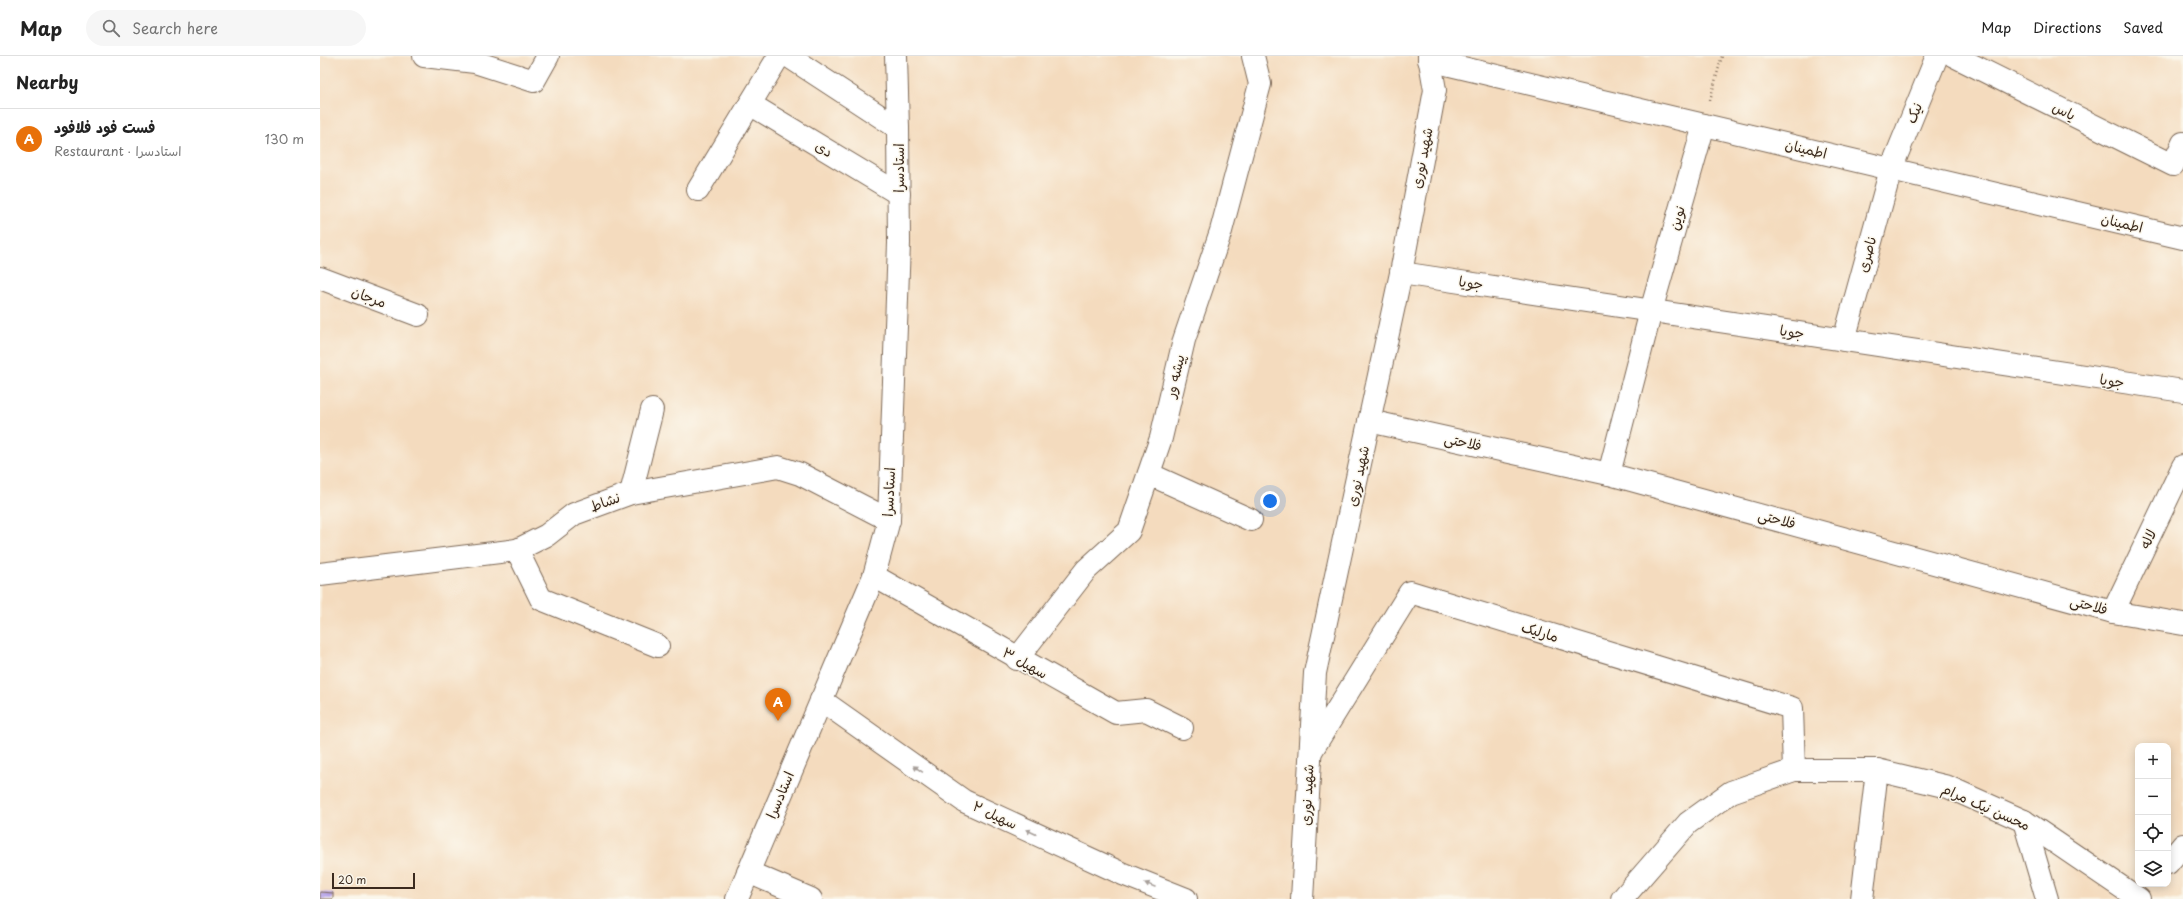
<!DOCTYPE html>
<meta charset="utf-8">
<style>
:root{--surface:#fff;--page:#f6f6f6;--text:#222;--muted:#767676;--line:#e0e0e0;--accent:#1f6fb2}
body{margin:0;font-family:"Playpen Sans","Playpen Sans Arabic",sans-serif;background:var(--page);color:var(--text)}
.controls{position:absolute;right:12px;bottom:12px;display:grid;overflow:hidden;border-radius:8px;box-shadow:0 2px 10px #0003}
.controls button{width:36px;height:36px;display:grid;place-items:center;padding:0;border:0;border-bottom:1px solid var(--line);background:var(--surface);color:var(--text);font:20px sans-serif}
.scale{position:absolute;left:12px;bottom:10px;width:83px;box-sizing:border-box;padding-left:4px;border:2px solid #3b2a1e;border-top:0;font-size:11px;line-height:14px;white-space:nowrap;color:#3b2a1e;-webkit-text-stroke:3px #fbf7ec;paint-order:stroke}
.you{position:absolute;left:950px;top:445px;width:14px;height:14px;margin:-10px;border:3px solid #fff;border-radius:50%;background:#1a73e8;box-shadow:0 0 0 6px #1a73e833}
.badge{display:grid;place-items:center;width:26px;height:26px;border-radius:50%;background:var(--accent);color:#fff;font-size:13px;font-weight:700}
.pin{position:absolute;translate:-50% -33px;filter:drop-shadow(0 1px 2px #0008)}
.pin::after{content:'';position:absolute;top:21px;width:14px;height:12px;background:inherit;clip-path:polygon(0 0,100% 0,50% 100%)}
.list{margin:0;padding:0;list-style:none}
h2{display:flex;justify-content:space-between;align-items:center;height:52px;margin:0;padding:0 16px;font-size:17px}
h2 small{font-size:13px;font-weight:400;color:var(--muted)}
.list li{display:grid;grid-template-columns:26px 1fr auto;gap:12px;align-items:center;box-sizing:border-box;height:60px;padding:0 16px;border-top:1px solid var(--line)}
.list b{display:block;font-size:15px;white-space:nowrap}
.list p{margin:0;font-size:13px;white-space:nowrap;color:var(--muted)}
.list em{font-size:13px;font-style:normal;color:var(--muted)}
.icon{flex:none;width:22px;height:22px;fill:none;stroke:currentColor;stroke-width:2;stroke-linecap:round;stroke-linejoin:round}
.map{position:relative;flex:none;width:1863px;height:843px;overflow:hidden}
header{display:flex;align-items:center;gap:24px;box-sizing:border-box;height:56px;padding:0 20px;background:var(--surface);border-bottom:1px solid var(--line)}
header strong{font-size:19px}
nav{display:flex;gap:22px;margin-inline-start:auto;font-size:14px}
.search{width:280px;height:36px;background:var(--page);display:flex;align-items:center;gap:10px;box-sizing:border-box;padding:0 14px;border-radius:22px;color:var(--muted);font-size:15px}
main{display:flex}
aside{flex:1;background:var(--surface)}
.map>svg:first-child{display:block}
.building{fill:#b19ee8}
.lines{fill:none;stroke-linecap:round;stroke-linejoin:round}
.minor-casing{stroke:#7c6856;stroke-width:24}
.major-casing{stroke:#7c6856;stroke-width:24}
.path{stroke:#7c6856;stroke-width:2.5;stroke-dasharray:1 3;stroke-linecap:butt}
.minor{stroke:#fff;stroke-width:22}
.major{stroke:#fff;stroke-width:22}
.oneway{fill:#a79f9a}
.labels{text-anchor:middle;stroke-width:3;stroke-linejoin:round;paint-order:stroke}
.street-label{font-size:14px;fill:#3b2a1e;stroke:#fbf7ec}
</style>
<header>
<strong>Map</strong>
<div class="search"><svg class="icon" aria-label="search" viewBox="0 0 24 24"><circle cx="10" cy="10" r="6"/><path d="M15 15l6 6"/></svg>Search here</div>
<nav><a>Map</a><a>Directions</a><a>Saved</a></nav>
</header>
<main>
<aside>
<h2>Nearby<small></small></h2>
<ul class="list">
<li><span class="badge" style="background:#e8710a">A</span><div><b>فست فود فلافود</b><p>Restaurant · استادسرا</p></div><em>130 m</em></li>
</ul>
</aside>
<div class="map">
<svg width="1863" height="843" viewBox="0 0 1863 843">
<rect width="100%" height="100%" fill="#fbf7ec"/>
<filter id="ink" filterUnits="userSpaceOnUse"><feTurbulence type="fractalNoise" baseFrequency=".025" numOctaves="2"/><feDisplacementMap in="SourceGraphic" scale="8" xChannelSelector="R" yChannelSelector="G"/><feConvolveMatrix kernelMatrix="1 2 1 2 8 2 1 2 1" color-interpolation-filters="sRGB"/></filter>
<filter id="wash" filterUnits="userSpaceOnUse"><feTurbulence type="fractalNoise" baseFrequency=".012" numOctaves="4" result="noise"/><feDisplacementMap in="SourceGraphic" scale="16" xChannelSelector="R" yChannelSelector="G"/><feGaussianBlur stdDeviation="0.9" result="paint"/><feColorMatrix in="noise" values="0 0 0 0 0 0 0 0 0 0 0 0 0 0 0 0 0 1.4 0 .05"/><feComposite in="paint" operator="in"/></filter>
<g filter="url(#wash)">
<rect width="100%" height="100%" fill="#f4dbbe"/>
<g id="blocks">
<!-- building -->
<polygon class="building" points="0,836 13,837 13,843 0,843"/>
</g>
</g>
<g filter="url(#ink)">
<use href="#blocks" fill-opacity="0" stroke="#7c6856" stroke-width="1"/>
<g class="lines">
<defs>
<g id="minor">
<polyline points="104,0 155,6 214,25 228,0"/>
<polyline points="468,0 578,72"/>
<polyline points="1634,0 1853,109 1863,87"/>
<polyline points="1109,4 1863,182"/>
<polyline points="430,48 579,138"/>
<polyline points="378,134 459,0"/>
<polyline points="1081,217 1863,335"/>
<polyline points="0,222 98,259"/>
<polyline points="1524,284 1571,113 1617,0"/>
<polyline points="1049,365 1289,418 1793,556 1863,568"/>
<polyline points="829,418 931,464"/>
<polyline points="1289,418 1331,255 1384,69"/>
<polyline points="311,437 332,354"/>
<polyline points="197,494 221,543 338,590"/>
<polyline points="0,518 197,494 227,479 254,458 311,437 458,411 480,418 569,464"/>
<polyline points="554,520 796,657 826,654 862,672"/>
<polyline points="1793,556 1863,410"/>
<polyline points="697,603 766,514 809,475 841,382 864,284 901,175 940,28 933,0"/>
<polyline points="501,644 644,745 803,818 866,843"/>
<polyline points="992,694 1090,536 1472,652 1474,714"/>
<polyline points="1704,765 1727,843"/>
<polyline points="1848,807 1863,789"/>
<polyline points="428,816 491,843"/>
<polyline points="982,843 995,617 1081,217 1115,34 1109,0"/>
<polyline points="1302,843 1368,767 1411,736 1474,714 1557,714 1628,731 1704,765 1819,843"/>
<polyline points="1542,843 1557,714"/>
</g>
<polyline id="major" points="417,843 554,520 569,464 579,187 578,72 576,0"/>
</defs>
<!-- minor casing -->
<use href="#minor" class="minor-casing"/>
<!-- major casing -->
<use href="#major" class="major-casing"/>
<!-- path -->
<polyline class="path" points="1390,44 1402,0"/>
<!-- minor -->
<use href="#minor" class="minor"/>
<!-- major -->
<use href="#major" class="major"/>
</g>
<!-- one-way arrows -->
<defs><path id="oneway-solid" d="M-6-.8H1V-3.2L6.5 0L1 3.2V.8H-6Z"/></defs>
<g class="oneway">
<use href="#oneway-solid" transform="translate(598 713) rotate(-145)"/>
<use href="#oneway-solid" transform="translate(711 776) rotate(-155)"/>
<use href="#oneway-solid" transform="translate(830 829) rotate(-158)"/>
</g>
</g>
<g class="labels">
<!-- street labels -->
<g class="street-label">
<text transform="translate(1744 55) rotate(26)" y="5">یاس</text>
<text transform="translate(1594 57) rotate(-68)" y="5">نیک</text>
<text transform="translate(504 93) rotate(31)" y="5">دی</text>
<text transform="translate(1486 93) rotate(13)" y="5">اطمینان</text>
<text transform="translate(1102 102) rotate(-79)" y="5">شهید نوری</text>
<text transform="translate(579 112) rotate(-90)" y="5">استادسرا</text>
<text transform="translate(1357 162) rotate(-74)" y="5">نوین</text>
<text transform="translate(1802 167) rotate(13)" y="5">اطمینان</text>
<text transform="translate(1547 198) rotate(-75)" y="5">ناصری</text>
<text transform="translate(1151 227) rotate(9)" y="5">جویا</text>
<text transform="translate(49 241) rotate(21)" y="5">مرجان</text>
<text transform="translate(1472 276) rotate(9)" y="5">جویا</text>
<text transform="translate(855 320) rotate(-77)" y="5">پیشه ور</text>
<text transform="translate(1792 325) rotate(9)" y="5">جویا</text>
<text transform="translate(1143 386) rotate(12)" y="5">فلاحتی</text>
<text transform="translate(1038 420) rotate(-78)" y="5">شهید نوری</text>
<text transform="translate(569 436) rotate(-87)" y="5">استادسرا</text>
<text transform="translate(285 446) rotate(-20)" y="5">نشاط</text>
<text transform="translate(1457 463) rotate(15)" y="5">فلاحتی</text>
<text transform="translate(1828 483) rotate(-64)" y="5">لاله</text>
<text transform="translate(1769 549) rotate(15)" y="5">فلاحتی</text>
<text transform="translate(1220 576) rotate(17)" y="5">مارلیک</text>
<text transform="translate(705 607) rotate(29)" y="5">سهیل ۳</text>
<text transform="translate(460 739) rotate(-67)" y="5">استادسرا</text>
<text transform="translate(987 739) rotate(-87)" y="5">شهید نوری</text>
<text transform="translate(1666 751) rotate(24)" y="5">محسن نیک مرام</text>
<text transform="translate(675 759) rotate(25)" y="5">سهیل ۲</text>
</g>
</g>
</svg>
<div class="controls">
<button>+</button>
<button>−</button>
<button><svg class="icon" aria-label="locate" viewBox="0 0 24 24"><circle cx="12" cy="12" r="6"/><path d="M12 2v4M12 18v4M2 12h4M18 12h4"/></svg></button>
<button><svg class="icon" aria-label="layers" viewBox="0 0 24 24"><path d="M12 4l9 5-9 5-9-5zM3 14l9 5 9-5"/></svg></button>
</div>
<div class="scale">20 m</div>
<div class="you"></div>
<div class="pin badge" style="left:458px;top:665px;background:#e8710a">A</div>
</div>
</main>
